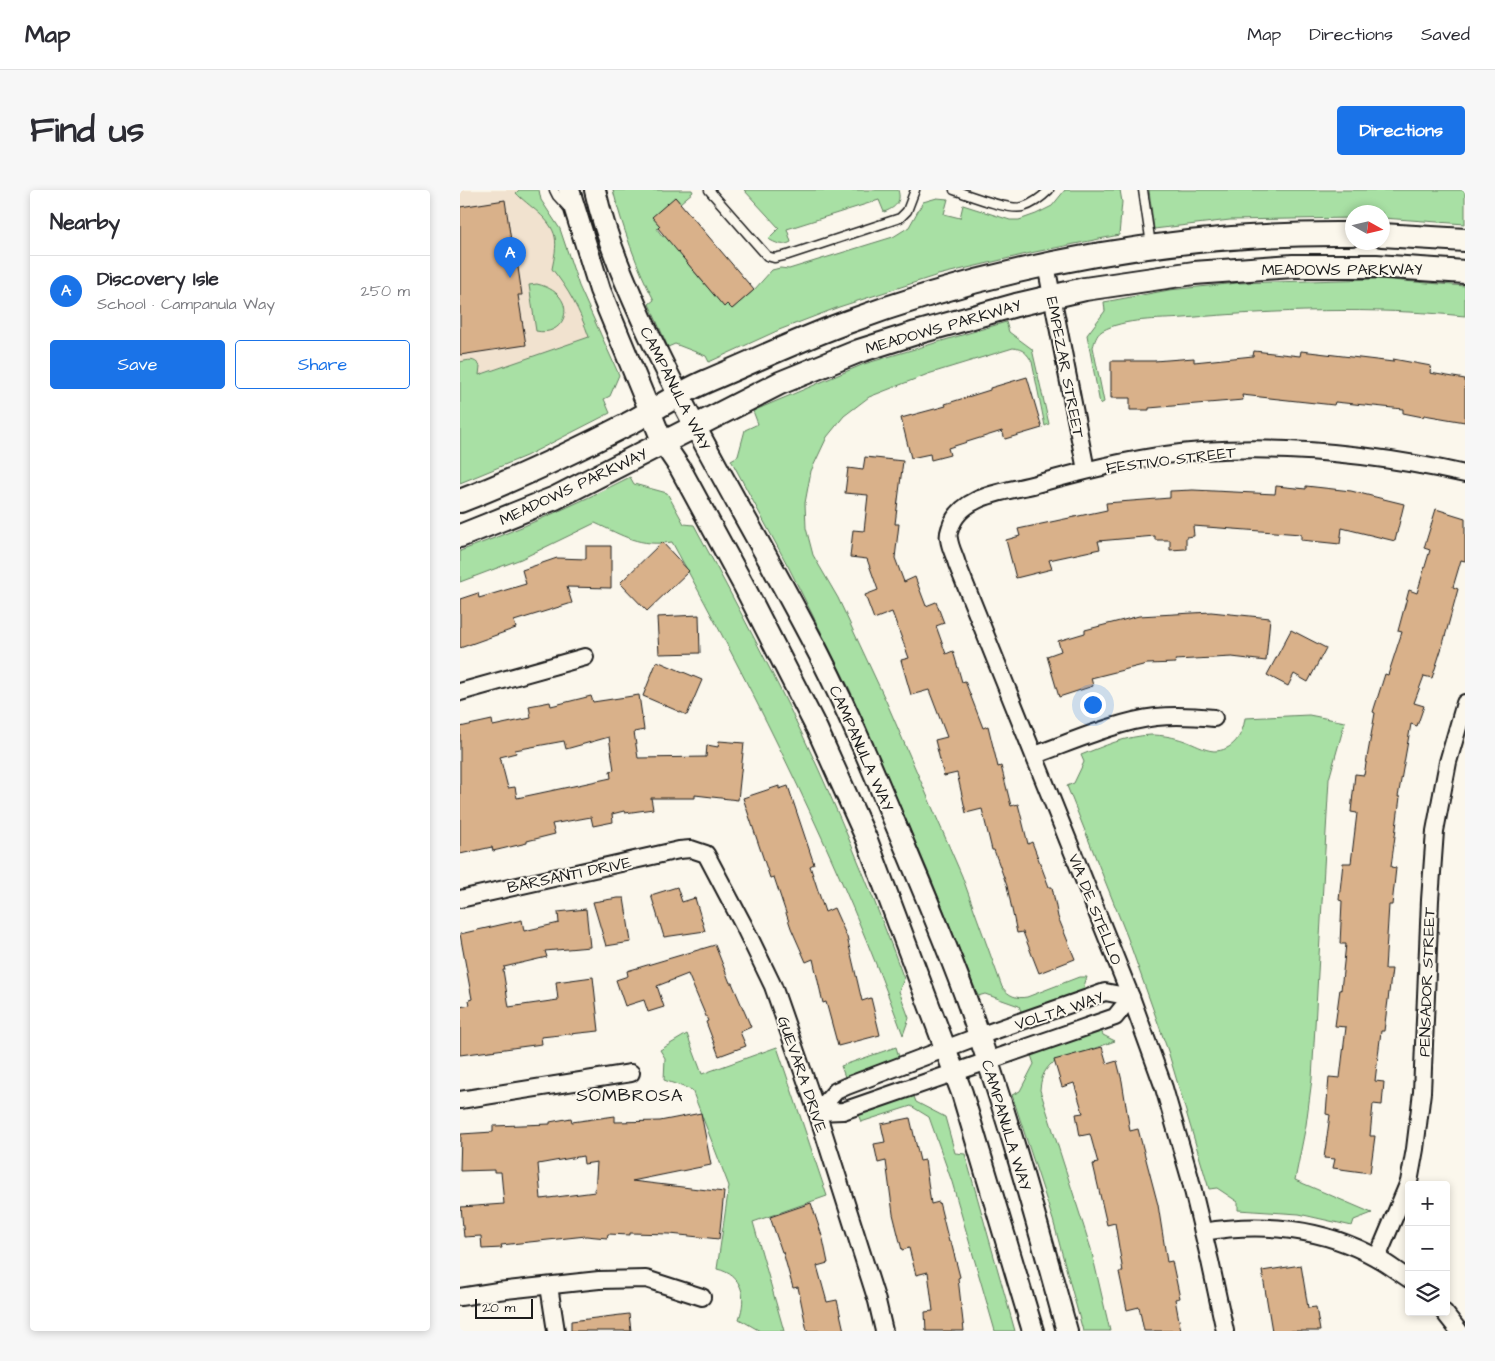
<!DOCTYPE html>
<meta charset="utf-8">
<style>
:root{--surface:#fff;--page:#f7f7f7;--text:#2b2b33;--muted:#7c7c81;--line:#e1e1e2;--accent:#1a73e8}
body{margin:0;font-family:"Architects Daughter",sans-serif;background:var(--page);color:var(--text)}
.controls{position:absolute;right:15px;bottom:15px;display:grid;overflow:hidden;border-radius:5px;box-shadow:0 2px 8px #0003}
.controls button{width:45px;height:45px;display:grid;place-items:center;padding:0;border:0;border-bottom:1px solid var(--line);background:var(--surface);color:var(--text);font:25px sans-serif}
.compass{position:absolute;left:885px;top:15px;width:45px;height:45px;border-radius:50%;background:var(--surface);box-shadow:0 2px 8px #0003;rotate:98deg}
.scale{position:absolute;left:15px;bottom:12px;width:58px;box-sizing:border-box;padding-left:5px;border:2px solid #1c1c1c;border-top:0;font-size:14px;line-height:18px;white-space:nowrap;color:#1c1c1c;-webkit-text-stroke:4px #fbf7ec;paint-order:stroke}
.you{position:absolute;left:632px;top:514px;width:18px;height:18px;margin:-12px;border:4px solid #fff;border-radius:50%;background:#1a73e8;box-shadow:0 0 0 8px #1a73e833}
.badge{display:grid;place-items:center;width:32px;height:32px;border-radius:50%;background:var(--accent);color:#fff;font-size:16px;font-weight:700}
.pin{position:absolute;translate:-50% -41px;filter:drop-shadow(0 1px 2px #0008)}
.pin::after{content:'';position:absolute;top:26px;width:18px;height:15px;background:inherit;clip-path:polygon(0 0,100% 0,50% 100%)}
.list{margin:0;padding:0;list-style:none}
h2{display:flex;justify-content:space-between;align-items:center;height:65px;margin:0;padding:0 20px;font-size:21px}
h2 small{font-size:16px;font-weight:400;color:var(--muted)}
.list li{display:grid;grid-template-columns:32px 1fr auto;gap:15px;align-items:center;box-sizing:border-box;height:70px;padding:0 20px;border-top:1px solid var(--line)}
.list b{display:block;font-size:19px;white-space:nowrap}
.list p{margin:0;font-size:16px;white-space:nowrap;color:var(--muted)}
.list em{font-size:16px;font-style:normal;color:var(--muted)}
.actions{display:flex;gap:10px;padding:15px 20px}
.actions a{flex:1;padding:11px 0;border:1px solid var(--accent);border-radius:5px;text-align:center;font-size:18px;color:var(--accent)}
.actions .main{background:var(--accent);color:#fff}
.icon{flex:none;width:28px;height:28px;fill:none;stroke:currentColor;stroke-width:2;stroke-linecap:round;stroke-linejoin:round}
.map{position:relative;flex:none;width:1005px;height:1141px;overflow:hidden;border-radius:5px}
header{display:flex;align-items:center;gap:30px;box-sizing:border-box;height:70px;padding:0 25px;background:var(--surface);border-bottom:1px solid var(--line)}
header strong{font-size:24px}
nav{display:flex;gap:28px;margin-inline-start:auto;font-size:18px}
.intro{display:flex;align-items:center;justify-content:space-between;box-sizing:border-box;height:120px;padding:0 30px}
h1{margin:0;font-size:35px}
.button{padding:12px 22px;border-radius:5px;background:var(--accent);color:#fff;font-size:18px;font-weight:700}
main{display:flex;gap:30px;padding:0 30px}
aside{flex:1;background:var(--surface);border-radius:5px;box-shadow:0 2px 8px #0003}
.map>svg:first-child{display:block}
.built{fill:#f1e2cf}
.green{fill:#a8e0a4;stroke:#627e60}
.building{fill:#d9b18a;stroke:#1c1c1c;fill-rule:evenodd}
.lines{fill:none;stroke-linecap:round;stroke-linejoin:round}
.service-casing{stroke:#1c1c1c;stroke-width:11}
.minor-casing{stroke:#1c1c1c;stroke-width:20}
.tertiary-casing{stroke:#1c1c1c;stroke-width:24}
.secondary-casing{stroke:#1c1c1c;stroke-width:26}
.service{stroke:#fbf7ec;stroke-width:8}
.minor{stroke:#fbf7ec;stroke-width:16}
.tertiary{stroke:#fbf7ec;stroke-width:20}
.secondary{stroke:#fbf7ec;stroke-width:22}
.labels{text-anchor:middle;stroke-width:4;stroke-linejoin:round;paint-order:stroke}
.street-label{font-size:16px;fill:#1c1c1c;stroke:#fbf7ec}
.neighbourhood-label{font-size:18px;letter-spacing:1px;fill:#1c1c1c;stroke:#fbf7ec}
</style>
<header>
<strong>Map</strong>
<nav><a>Map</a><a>Directions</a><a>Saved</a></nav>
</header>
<div class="intro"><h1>Find us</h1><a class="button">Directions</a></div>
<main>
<aside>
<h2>Nearby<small></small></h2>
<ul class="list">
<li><span class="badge">A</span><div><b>Discovery Isle</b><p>School · Campanula Way</p></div><em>250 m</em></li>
</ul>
<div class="actions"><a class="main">Save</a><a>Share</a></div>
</aside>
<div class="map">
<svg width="1005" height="1141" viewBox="0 0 1005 1141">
<rect width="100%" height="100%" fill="#fbf7ec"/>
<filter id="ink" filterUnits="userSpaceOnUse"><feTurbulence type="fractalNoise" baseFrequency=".02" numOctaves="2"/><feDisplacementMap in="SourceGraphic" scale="10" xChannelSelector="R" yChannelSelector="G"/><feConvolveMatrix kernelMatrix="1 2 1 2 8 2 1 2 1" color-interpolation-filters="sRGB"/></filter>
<g filter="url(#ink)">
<!-- built -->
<polygon class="built" points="0,0 79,0 81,10 100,39 119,96 141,143 0,191"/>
<!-- green -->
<g class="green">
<path d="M59,0H79L81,10L100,39L119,96L159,185L150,206L144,209L150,223L66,266L0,293V172C9,170 14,168 20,176L19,185L129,147C120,121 109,100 92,79C94,68 97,57 95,47C91,28 68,16 56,3Z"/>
<path d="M153,0H232L233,2L220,13L215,7L200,36L197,39L203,47L208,44C223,71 244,93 264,116L267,114L272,119L294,100L312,80L320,78L329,79L433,47L449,37L463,12L477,8L488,9L484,24L500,28L503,15L550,30H559L576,24L592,16L605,0H660L662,12L659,45L575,62L478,85L379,117L319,140L249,172L246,166L215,154L208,157L189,114L194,110C178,81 161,33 153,0Z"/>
<path d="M284,0H438C442,12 435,18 424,22L419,10L327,39L331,52C322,57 316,53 308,49L319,38Z"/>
<polygon points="689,0 1005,0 1005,34 923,28 922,22 892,22 892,28 770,30 694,39"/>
<path d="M918,89L1005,96V126C910,117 819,120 724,128C698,130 665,128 642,141C636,145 635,151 633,157L644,212L640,214L627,145L645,121L644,112L709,100L778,93Z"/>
<path d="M77,94C120,104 108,148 76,141L69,95Z"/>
<path d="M546,132L549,142L572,159L589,234L585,236L572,172C567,163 563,159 553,158L468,184L409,207L384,226L367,247L351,281L345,313L346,338L353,365L378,408L426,511L502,686L542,797C549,806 556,809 567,807L619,787H627L624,796L627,802L562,824L559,816L525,804L518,806L470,686L390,500L329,378L271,270L278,266L285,240L298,234L293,221L404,174Z"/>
<path d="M170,287L174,294L207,303L224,334L234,335C277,415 320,495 358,578C389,647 418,718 444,789L439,801L449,828L443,845C381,674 299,511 212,352C179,357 164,346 135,333L61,369L0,392V361C58,340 115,315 170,287Z"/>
<path d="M849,525L885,532L869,589L852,889L846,935L835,990L912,1023L894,1030L892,1036L839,1024L778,1020V1012L757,998L749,999L708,861L667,746L607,596L614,593L624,572L621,565C644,556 666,546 691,545C702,545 714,547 725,551C734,554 743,560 754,561C773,561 783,545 785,528Z"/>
<path d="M641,840L643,845L655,851L591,874C583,882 581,889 580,900L631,1059L650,1141H623L593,1030L552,905L560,901L574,874L571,865Z"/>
<path d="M227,844L242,884L317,857L367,1006L293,1032L324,1141H300L279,1129C287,1107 283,1085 257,1079L269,996L232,900L204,890L205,868L200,860Z"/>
<polygon points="436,857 439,867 385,887 381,876"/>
<polygon points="453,904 456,912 485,927 495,963 505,964 555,1141 535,1141 492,992 469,927 451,916 401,932 398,924"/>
</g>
<!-- building -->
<g class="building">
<polygon points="215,7 294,100 272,119 267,114 264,117 198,38 200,36 192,27"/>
<polygon points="45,10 52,57 55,57 62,105 58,105 66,155 0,165 0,17"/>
<polygon points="794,161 840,166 841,161 933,172 933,169 971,176 970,183 1005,189 1005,232 964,225 963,227 943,223 943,219 875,212 874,215 782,205 783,210 689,218 689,220 670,220 670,208 651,208 651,171 694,171 734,168 734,172 793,166"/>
<polygon points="567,187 582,238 545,249 542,241 488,258 490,265 471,270 470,264 451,268 441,228 486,216 485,214 530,200 530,198"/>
<polygon points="405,267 443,271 435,334 439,334 435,368 444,392 455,387 466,416 476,412 484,433 476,436 486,464 493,461 502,492 505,491 523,538 528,536 538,577 541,576 551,616 558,614 568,654 572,652 589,697 592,697 598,727 615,769 579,783 563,742 557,743 547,696 534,660 532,660 522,619 506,623 497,583 484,586 475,550 487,547 469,500 451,505 441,470 449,468 432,422 414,429 405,405 418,400 407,369 390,367 393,340 404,341 408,305 385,303 388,278 403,280"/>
<polygon points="816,296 846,299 846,296 891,301 944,314 935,351 882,338 880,354 841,350 841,344 733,336 734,346 726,347 726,359 710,360 710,350 695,350 695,346 638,351 640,359 589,370 592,379 556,388 546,350 560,346 558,339 647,320 646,313 710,308 710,301 733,300 815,304"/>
<polygon points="976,319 1005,328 1005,371 1001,370 993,397 998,399 983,454 972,488 964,486 954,513 964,516 957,536 951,534 938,607 940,607 931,677 936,678 932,715 929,715 925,779 932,779 924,841 921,841 915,891 924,892 922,915 913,914 910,946 915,946 910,983 873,978 875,969 864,968 870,925 866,924 869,887 880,888 886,837 875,836 880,799 881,800 886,754 880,754 882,711 879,710 883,673 891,673 897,623 891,622 895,584 904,585 915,523 913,522 925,484 928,485 942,442 938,441 949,400 957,403 970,360 964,358"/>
<polygon points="202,352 229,381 187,421 160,393"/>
<polygon points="126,356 151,356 151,398 107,397 112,413 54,431 56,438 0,458 0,409 18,403 19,408 66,394 62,380 97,368 126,369"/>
<polygon points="751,422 810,428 806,471 772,467 715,470 716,473 687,474 631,488 633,496 599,507 587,466 601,461 598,451 625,443 625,440 679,426"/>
<polygon points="239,425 240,463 199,464 197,427"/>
<polygon points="831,440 866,458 848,492 834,484 828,496 807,485"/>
<polygon points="197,471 242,490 227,525 183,506"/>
<path d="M179,505L184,540L174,542L178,568L246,567L247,555L258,557L259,551L284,553L278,610L235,605V608H191L193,619L165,623L164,621L152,624L153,632L133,636L131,627L92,634L95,644L67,651V653L33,661L32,657L0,664V537L32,530L33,536L71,528L69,516L90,512L91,516L131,506L133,512ZM149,547L154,580L150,581L151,588L57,608L55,597L48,598L40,567L56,563L55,560L104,551L106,559Z"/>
<polygon points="319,596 319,599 328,596 354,674 350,676 365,722 374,718 387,747 402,811 411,808 420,845 378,856 366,812 363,813 353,769 346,772 331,738 314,687 310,688 283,608"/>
<polygon points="217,697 222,712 235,708 245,741 204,747 191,705"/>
<polygon points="158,708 164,708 171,752 146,756 133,712"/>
<polygon points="126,719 130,757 85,761 87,767 44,777 45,780 43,780 49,817 98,810 96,792 133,787 139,841 81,847 82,854 0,865 0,817 10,815 9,810 12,809 0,744 62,730 64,741 99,733 98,722"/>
<polygon points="255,755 270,793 272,793 291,837 280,842 286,856 259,866 246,832 248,831 228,784 197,796 204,817 188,822 184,810 165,816 156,790 168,786 167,781"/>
<polygon points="642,857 647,874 657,871 662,891 670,941 678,939 698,1015 707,1072 712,1071 720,1108 715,1109 721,1141 684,1141 679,1117 667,1120 659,1082 663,1082 655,1033 647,1035 633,974 638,973 630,944 620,946 616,924 623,923 614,893 602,897 594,870"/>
<path d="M241,923L251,975L172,991L264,1002L259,1049L210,1044L170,1043V1045L148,1044L147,1048L126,1046L41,1055L42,1058L22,1059L21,1046L4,1047L1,1017L44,1014L41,982H34V980L0,981L1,944L33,942V936L90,934V932L111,928L112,932L155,926V932L200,931ZM123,966L124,974L137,972L135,1002L81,1009L78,974Z"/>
<polygon points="450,928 460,971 465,970 471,1014 479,1012 489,1052 491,1052 500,1087 498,1088 504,1141 466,1141 465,1122 473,1121 468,1082 456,1085 449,1058 442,1060 433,1024 426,971 418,973 414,954 425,952 421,934"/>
<polygon points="351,1013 363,1049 368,1073 357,1076 367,1112 377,1110 384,1141 347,1141 338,1097 333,1098 323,1062 322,1062 310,1027"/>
<polygon points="841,1075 848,1118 856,1117 860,1141 812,1141 802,1081"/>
<polygon points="169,1124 171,1141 111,1141 111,1131"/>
</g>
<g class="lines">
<defs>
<g id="service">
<polyline points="94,0 97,6 110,20"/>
<polyline points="249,0 307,66 314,68 328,65 440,28 447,21 455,0"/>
<path d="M494,0C509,5 549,21 563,17C573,14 582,7 589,0"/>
<polyline points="683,0 691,55"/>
</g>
<g id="minor">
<polyline points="586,75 626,280"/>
<polyline points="0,502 125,467"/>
<path d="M575,565C611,552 659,531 696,527C715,525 734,526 754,528"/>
<polyline points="0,709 219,660 231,659 246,664 284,736 313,796 357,922 417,1111 424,1141"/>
<polygon points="645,802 671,807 655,827 383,921 357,922 376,901 387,896 519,846"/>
<polyline points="0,910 171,883"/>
<path d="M743,1042C802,1032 864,1038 917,1068C928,1074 938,1082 949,1089"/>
<polyline points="917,1068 949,992 955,959 962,902 970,710 975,641 988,572 1005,513"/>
<polyline points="89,1096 96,1141"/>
<polyline points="0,1107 38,1101 139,1090 186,1089 242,1107"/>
<polyline points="984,1122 999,1141"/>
<path d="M765,1141L750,1071L730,988L704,898L671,807L497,374C495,366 490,358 489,349C488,346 489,342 490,339C500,304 547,302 576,294C630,279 686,265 742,261C830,255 919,265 1005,284"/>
</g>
<g id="tertiary">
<polyline points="109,0 140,100 203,253 220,278 284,396 357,539 407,650 502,903 573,1141"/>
<path d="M135,0C146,50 168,99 189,145C241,255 304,357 359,464C391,527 418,592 445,657C469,715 494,772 514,831C550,933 578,1037 607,1141"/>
</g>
<g id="secondary">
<polyline points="922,45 1005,50"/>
<path d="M0,311C57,289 113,262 168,234C194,220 219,203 247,191C292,172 336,151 382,134C544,73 720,42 892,44"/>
<polyline points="0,346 95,308 320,193 399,161 456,143 556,115 625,99 734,83 833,76 916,76 1005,82"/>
</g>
</defs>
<!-- service casing -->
<use href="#service" class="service-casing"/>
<!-- minor casing -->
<use href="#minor" class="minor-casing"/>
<!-- tertiary casing -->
<use href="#tertiary" class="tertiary-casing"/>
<!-- secondary casing -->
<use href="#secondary" class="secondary-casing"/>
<!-- service -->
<use href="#service" class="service"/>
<!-- minor -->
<use href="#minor" class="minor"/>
<!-- tertiary -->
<use href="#tertiary" class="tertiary"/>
<!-- secondary -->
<use href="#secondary" class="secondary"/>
</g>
</g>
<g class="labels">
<!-- street labels -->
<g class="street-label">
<text x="882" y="85">MEADOWS PARKWAY</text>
<text transform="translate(483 136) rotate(-16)" y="6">MEADOWS PARKWAY</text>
<text transform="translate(606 177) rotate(79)" y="6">EMPEZAR STREET</text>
<text transform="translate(216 198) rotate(63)" y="6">CAMPANULA WAY</text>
<text transform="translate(711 269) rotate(-7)" y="6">FESTIVO STREET</text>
<text transform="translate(113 296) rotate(-25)" y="6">MEADOWS PARKWAY</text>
<text transform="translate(402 558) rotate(66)" y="6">CAMPANULA WAY</text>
<text transform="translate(109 684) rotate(-12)" y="6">BARSANTI DRIVE</text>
<text transform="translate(636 719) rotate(68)" y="6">VIA DE STELLO</text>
<text transform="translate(966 792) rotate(-88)" y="6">PENSADOR STREET</text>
<text transform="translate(599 820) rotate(-18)" y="6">VOLTA WAY</text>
<text transform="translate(343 884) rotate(71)" y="6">GUEVARA DRIVE</text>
<text transform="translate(547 935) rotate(73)" y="6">CAMPANULA WAY</text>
</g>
<!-- neighbourhood labels -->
<g class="neighbourhood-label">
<text x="170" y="911">SOMBROSA</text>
</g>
</g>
</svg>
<div class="controls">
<button>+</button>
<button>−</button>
<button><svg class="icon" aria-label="layers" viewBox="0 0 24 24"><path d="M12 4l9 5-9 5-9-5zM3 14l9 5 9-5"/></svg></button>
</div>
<svg class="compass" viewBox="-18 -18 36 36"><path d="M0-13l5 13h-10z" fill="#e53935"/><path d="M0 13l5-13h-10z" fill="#7c7c81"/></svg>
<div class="scale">20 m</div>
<div class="you"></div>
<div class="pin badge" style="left:50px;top:88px">A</div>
</div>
</main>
